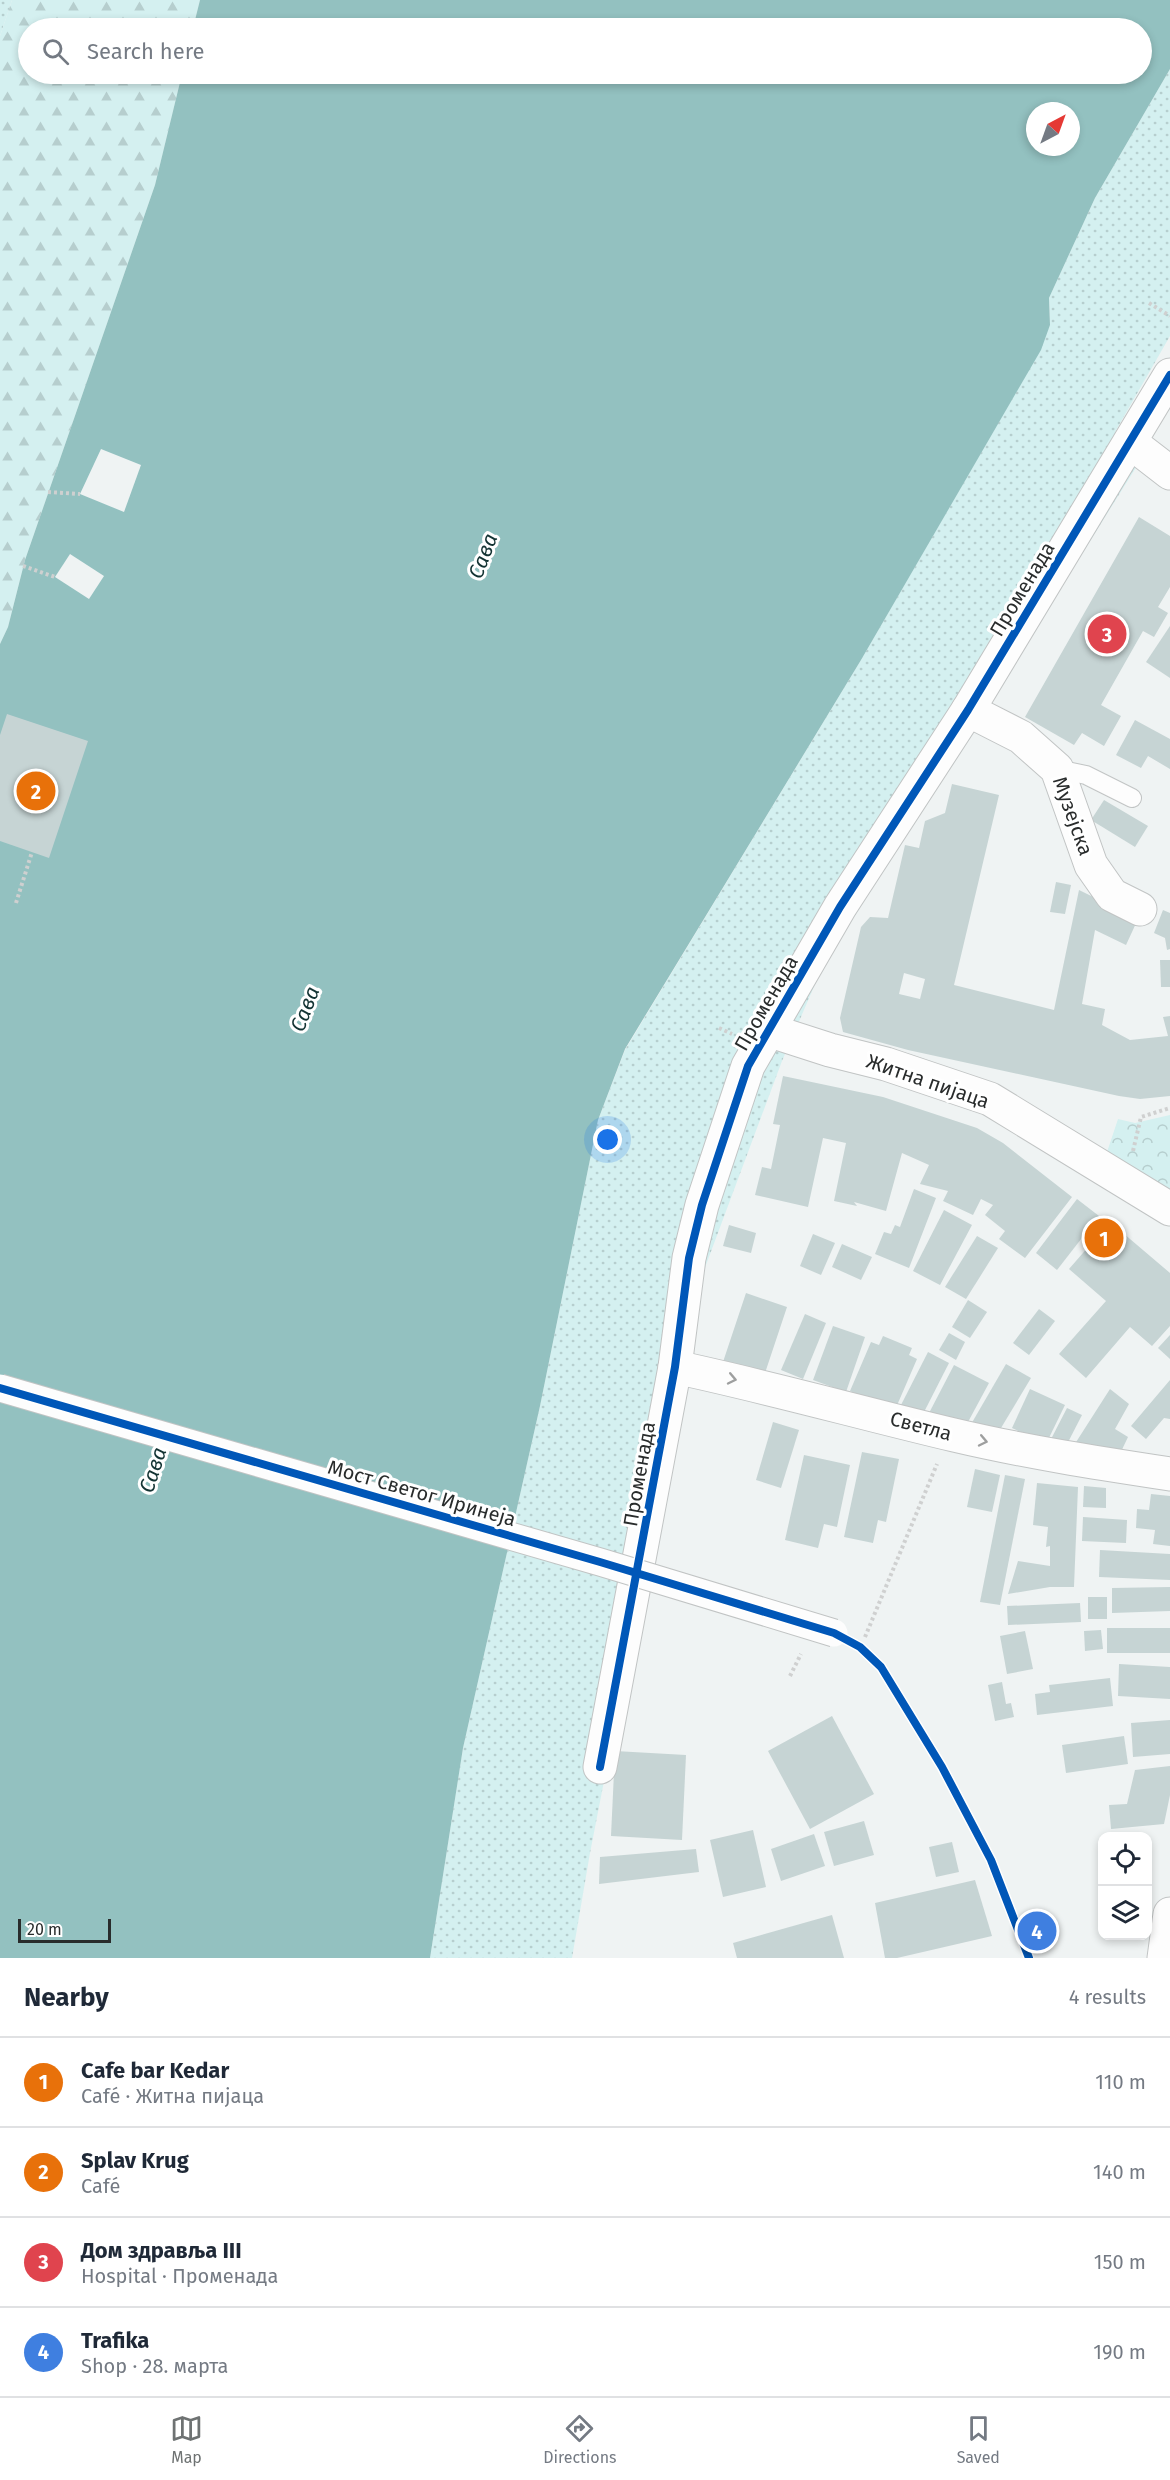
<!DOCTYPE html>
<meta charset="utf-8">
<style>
:root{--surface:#fff;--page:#f6f6f7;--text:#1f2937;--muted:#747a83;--line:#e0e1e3;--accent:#6e7272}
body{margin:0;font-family:"Fira Sans",sans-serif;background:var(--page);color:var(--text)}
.controls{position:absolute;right:18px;bottom:18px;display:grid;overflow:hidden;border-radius:12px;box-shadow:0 3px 9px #0003}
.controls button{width:54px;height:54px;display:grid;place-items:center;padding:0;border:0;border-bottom:2px solid var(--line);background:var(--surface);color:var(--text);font:30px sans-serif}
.compass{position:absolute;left:1026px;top:102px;width:54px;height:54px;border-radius:50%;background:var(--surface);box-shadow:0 3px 9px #0003;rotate:41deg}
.scale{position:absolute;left:18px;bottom:15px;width:93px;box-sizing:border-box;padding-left:6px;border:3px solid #292c2c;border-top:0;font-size:16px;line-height:21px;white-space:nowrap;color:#292c2c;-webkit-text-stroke:4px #fff;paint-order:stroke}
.you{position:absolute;left:608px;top:1140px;width:21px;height:21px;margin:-15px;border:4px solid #fff;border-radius:50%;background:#1a73e8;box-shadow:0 0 0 9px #1a73e833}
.badge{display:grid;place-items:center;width:39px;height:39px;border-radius:50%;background:var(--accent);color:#fff;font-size:20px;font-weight:700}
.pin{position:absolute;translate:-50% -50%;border:3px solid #fff;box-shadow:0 2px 6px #0006}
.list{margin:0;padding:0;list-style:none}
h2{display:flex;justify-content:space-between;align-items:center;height:78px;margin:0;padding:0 24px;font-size:26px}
h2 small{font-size:20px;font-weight:400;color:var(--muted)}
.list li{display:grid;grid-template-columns:39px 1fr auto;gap:18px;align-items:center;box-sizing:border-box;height:90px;padding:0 24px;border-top:2px solid var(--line)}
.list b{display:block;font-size:22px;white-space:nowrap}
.list p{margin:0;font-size:20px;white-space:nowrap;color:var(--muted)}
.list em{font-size:20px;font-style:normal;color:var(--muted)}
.icon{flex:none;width:33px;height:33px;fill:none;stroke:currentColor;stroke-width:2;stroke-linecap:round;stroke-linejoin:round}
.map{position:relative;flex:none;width:1170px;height:1958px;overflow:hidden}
.search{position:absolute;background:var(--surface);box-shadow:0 3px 9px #0003;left:18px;right:18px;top:18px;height:66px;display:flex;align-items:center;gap:15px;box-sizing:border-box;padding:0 21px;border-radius:33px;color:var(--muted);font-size:22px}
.sheet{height:438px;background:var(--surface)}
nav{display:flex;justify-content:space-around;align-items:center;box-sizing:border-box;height:84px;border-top:2px solid var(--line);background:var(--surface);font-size:16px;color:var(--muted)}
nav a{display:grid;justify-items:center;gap:3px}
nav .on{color:var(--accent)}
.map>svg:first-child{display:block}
.grass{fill:url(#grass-dots)}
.forest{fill:url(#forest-firs)}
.park{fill:url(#park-crowns)}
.water{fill:#93c1c0;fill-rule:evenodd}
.pier{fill:#eff3f3}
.building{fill:#c6d4d4;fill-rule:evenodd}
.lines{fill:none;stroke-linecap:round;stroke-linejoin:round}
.service-casing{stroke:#c1c4c4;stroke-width:20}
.minor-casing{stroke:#c1c4c4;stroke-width:35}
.path{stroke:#cfd0d0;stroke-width:4;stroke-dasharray:3 3;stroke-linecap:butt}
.service{stroke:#fdfdfd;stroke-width:18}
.minor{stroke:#fdfdfd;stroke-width:33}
.pedestrian-bridge-casing{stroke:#c1c4c4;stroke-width:29;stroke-linecap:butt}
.pedestrian-bridge{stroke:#fdfdfd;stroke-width:27}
.cycleway-casing{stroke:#fff;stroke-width:11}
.cycleway{stroke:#0057b8;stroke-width:8}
.oneway{stroke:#9e9f9f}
.labels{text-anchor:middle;stroke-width:6;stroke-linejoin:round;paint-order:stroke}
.street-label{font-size:20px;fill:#292c2c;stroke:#fff}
.water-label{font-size:21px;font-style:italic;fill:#133333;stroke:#fff}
</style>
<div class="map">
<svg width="1170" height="1958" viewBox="0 0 1170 1958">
<defs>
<pattern id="grass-dots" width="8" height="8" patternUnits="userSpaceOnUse" patternTransform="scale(1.5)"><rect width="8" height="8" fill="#d4f0f0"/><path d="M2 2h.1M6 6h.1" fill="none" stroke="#b6cece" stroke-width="1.8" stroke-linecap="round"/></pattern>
<pattern id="forest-firs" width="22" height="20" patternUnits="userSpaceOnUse" patternTransform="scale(1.5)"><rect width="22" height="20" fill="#d4f0f0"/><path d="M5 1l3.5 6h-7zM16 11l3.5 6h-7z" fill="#b6cece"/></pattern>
<pattern id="park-crowns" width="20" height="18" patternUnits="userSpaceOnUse" patternTransform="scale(1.5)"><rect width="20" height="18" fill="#d4f0f0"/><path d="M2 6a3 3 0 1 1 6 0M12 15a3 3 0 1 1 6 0" fill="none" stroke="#b6cece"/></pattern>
</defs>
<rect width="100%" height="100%" fill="#eff3f3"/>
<!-- grass -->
<g class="grass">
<polygon points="0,0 12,0 0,36"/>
<polygon points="1170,69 1170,336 1115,432 1142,458 822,968 782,1061 703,1273 590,1853 572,1958 430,1958 463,1748 540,1406 598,1120 625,1050 861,660 1022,382 1050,325 1049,298 1095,198"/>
</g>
<!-- forest -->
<polygon class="forest" points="12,0 200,0 193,28 28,28 28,74 182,74 155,185 25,560 8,627 0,644 0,36"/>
<!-- park -->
<polygon class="park" points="1170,1115 1170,1194 1106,1155 1118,1119 1135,1123"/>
<!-- water -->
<path class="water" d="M200,0H1170V69L1095,198L1049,298L1050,325L1041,350L861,660L625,1049L598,1120L540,1406L463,1748L430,1958H0V644L8,627L25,560L155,185L182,74H1142V28H193ZM1035,111H1071V147H1035Z"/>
<!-- pier -->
<g class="pier">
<polygon points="101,449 141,465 124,512 80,494"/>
<polygon points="70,554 104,576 89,599 55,577"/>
</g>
<!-- building -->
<g class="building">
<polygon points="1139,517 1170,536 1170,587 1158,607 1168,613 1154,637 1143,631 1101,705 1121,716 1104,746 1082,733 1074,745 1025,717"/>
<polygon points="1170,626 1170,678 1146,662"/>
<polygon points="7,714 88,741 49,858 0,841 0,735"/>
<polygon points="1135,720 1170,739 1170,769 1148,756 1141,768 1116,755"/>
<path d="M952,784L999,795L954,985L1054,1010L1079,890L1138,919L1126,945L1095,930L1082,1004L1105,1009L1102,1025L1130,1040L1168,1036L1163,1017L1170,1016V1096L1140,1099L1119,1096L908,1050L843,1032L840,1018L861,927L870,917L888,918L905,845L919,848L925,821L945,813ZM904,973L925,979L920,999L899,994Z"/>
<polygon points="1104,800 1148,826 1135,847 1091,820"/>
<polygon points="1056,882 1071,885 1065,914 1050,912"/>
<polygon points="1163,910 1170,913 1170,949 1167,950 1165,938 1154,933"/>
<polygon points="1160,960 1170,960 1170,987 1161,987"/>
<polygon points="783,1076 883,1097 977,1128 1003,1143 1072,1197 1025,1258 999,1239 1005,1231 985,1215 993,1205 981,1199 973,1215 943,1201 948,1191 920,1184 929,1165 902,1153 886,1211 854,1202 857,1206 834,1201 846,1143 823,1138 808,1207 755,1195 762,1167 771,1169 780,1125 773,1124"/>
<polygon points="914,1189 936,1198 909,1268 875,1254 884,1232 891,1234 895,1225 900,1227"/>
<polygon points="1077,1199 1099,1216 1057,1270 1036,1253"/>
<polygon points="944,1210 972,1225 940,1285 913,1271"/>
<polygon points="1110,1222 1170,1273 1170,1326 1152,1346 1130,1327 1086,1378 1059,1354 1106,1301 1069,1269"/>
<polygon points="729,1225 756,1233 751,1253 723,1246"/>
<polygon points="813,1234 835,1243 821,1275 800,1266"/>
<polygon points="977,1236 998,1248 966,1299 945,1287"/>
<polygon points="842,1244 872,1257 861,1280 832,1267"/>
<polygon points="746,1293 787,1307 764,1376 723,1362"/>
<polygon points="968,1300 987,1312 970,1338 952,1327"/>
<polygon points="1039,1309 1055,1321 1029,1355 1013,1343"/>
<polygon points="805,1314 826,1323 803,1379 781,1370"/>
<polygon points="833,1326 865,1337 846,1392 813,1380"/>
<polygon points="949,1333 965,1342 956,1360 939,1350"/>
<polygon points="1170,1335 1170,1359 1158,1348"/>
<polygon points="883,1336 912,1348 909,1355 917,1359 895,1410 850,1391 871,1342 879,1345"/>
<polygon points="928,1352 949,1363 922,1416 901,1405"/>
<polygon points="1006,1364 1031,1378 1001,1428 970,1426"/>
<polygon points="954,1365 989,1383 968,1422 928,1415"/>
<polygon points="1170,1380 1170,1419 1164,1418 1146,1439 1131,1426"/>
<polygon points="1030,1389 1065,1405 1046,1444 1012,1428"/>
<polygon points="1110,1389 1129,1404 1115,1429 1128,1437 1118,1458 1071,1450"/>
<polygon points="1067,1408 1082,1415 1064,1450 1049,1443"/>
<polygon points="773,1422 799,1430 781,1488 756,1480"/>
<polygon points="862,1452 899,1459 886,1522 878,1520 873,1543 844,1537"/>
<polygon points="804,1455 850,1465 837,1527 824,1524 818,1548 785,1540"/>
<polygon points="975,1469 1000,1475 992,1512 967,1507"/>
<polygon points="1005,1475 1025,1479 1000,1605 980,1602"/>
<polygon points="1037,1483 1078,1487 1074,1587 1050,1587 1008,1594 1018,1561 1050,1566 1050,1546 1046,1547 1048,1527 1033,1525"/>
<polygon points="1084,1486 1106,1488 1106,1508 1083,1507"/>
<polygon points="1151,1494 1170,1496 1170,1546 1153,1544 1155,1530 1136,1528 1137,1509 1149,1510"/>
<polygon points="1083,1517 1127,1520 1126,1543 1082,1541"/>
<polygon points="1100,1550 1170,1554 1170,1580 1099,1577"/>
<polygon points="1170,1587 1170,1611 1112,1613 1112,1588"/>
<rect x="1088" y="1597" width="19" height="22"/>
<polygon points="1080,1603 1081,1622 1008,1625 1007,1606"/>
<rect x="1107" y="1628" width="63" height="25"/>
<polygon points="1101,1630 1103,1649 1085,1651 1084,1631"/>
<polygon points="1025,1631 1033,1669 1007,1674 1000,1636"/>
<polygon points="1119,1664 1170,1667 1170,1699 1118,1696"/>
<polygon points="1110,1678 1113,1706 1037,1715 1035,1694 1050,1692 1049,1685"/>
<polygon points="1002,1682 1006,1704 1011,1703 1014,1717 995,1721 988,1685"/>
<polygon points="832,1716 874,1794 810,1829 768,1751"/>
<polygon points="1170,1720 1170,1754 1133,1757 1131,1723"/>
<polygon points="1124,1736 1128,1764 1066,1773 1062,1745"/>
<polygon points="615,1751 686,1755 682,1840 611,1836"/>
<polygon points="1170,1766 1170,1795 1164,1824 1111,1829 1109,1805 1127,1804 1135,1770"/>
<polygon points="864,1821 874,1855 834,1866 824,1832"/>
<polygon points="753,1830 766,1887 723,1897 710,1840"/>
<polygon points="814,1834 825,1866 781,1881 771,1849"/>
<polygon points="952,1842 959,1872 936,1877 929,1847"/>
<polygon points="696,1849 699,1872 599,1884 600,1857"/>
<polygon points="975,1880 992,1936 897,1958 885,1958 875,1903"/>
<polygon points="832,1915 844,1958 737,1958 733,1943"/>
</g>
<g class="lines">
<defs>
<polyline id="service" points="1057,769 1086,775 1132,798"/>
<g id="minor">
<polyline points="1130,442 1170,473"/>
<polyline points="968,710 1021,737 1057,769 1091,865 1112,895 1140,909"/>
<polyline points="768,1030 830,1050 886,1064 990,1099 1170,1209"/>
<path d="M675,1367C769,1387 861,1413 954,1435C1026,1452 1098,1463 1170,1474"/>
<polyline points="600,1767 675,1367 689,1258 702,1205 748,1066 840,907 968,710 1170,375"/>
<polyline points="1164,1958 1170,1914"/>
</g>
</defs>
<!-- service casing -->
<use href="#service" class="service-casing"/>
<!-- minor casing -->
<use href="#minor" class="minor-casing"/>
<!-- path -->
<g class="path">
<polyline points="1149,303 1170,316"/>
<polyline points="48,492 80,494"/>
<polyline points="23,566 55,577"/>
<polyline points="16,903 32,852"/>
<polyline points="719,1028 732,1034"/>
<polyline points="1133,1151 1141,1117 1170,1108"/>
<polyline points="865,1637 937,1464"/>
<polyline points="859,1646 881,1667 942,1767 991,1860 1029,1958"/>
<polyline points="790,1676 801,1654"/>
</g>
<!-- service -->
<use href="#service" class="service"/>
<!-- minor -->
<use href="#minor" class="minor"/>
<defs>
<polyline id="pedestrian-bridge" points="0,1388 600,1562 834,1633"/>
</defs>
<!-- pedestrian-bridge casing -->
<use href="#pedestrian-bridge" class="pedestrian-bridge-casing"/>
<!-- pedestrian-bridge -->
<use href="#pedestrian-bridge" class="pedestrian-bridge"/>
<defs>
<g id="cycleway">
<polyline points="0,1388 600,1562 834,1633 860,1647 881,1667 942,1767 991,1860 1029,1958"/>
<polyline points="600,1767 675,1367 689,1258 702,1205 748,1066 840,907 968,710 1170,375"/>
</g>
</defs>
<!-- cycleway casing -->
<use href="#cycleway" class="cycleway-casing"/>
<!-- cycleway -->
<use href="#cycleway" class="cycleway"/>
</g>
<!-- one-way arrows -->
<defs><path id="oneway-chevron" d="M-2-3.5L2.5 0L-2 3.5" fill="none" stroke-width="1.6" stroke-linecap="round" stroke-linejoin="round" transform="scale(1.5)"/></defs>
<g class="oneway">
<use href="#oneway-chevron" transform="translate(732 1379) rotate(12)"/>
<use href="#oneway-chevron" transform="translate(983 1441) rotate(12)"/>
</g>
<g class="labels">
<!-- street labels -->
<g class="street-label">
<text transform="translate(1022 589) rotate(-59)" y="7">Променада</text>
<text transform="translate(1073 816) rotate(70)" y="7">Музејска</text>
<text transform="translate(766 1003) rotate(-60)" y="7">Променада</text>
<text transform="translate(928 1081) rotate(19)" y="7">Житна пијаца</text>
<text transform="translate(921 1426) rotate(15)" y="7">Светла</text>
<text transform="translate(639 1474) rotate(-80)" y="7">Променада</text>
<text transform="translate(422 1493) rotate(16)" y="7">Мост Светог Иринеја</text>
</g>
<!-- water labels -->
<g class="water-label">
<text transform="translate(483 556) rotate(-69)" y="7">Сава</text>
<text transform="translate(305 1009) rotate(-69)" y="7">Сава</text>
<text transform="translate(153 1470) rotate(-72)" y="7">Сава</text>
</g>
</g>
</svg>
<div class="controls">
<button><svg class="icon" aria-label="locate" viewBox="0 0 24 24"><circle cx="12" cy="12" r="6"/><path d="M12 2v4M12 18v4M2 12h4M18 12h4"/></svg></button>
<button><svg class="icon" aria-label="layers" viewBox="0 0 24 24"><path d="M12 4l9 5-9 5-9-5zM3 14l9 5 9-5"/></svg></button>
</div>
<svg class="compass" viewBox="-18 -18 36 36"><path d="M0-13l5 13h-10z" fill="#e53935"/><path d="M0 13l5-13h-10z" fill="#747a83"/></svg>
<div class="scale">20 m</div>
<div class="you"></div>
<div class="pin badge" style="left:1104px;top:1238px;background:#e8710a">1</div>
<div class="pin badge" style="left:36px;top:791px;background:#e8710a">2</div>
<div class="pin badge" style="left:1107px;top:634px;background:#e0444e">3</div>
<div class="pin badge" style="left:1037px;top:1931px;background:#3f7fe0">4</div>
<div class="search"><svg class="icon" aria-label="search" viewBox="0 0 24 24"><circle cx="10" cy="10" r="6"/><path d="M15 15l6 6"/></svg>Search here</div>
</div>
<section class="sheet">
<h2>Nearby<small>4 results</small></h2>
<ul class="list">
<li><span class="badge" style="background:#e8710a">1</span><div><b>Cafe bar Kedar</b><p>Café · Житна пијаца</p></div><em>110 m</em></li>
<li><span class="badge" style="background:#e8710a">2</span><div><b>Splav Krug</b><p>Café</p></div><em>140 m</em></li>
<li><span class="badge" style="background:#e0444e">3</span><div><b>Дом здравља III</b><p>Hospital · Променада</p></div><em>150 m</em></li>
<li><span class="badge" style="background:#3f7fe0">4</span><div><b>Trafika</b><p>Shop · 28. марта</p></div><em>190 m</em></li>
</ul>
</section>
<nav>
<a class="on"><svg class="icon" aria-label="map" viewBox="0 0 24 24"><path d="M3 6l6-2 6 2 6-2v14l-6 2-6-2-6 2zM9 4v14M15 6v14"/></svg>Map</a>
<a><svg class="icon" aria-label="directions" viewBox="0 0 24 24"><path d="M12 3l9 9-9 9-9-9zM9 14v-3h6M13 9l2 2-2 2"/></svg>Directions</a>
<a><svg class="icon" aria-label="saved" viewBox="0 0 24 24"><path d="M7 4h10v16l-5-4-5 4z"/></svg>Saved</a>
</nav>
